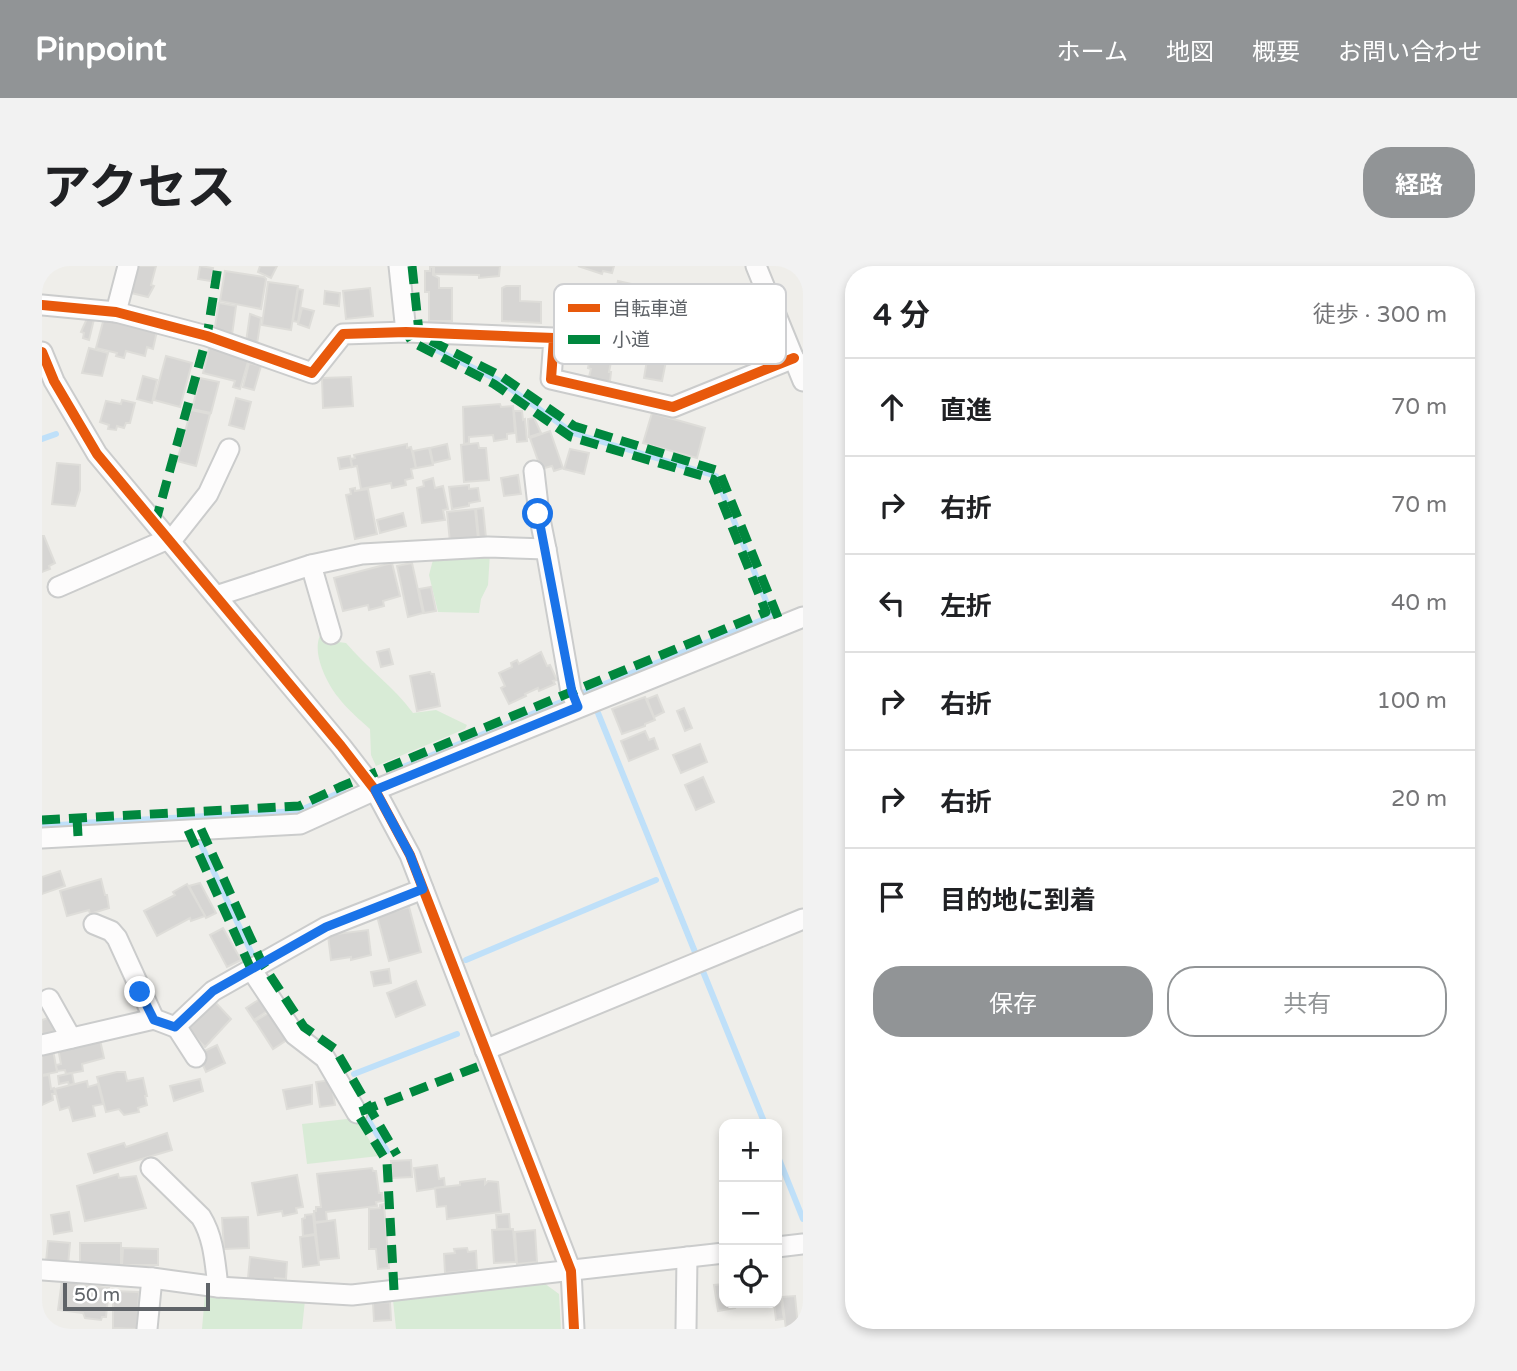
<!DOCTYPE html>
<html lang="ja">
<meta charset="utf-8">
<style>
:root{--surface:#fff;--page:#f2f2f2;--text:#202124;--muted:#757577;--line:#e0e0e0;--accent:#919496}
body{margin:0;font-family:"Varela Round","Noto Sans JP",sans-serif;background:var(--page);color:var(--text)}
.controls{position:absolute;right:21px;bottom:21px;display:grid;overflow:hidden;border-radius:14px;box-shadow:0 4px 10px #0003}
.controls button{width:63px;height:63px;display:grid;place-items:center;padding:0;border:0;border-bottom:2px solid var(--line);background:var(--surface);color:var(--text);font:35px sans-serif}
.scale{position:absolute;left:21px;bottom:18px;width:147px;box-sizing:border-box;padding-left:7px;border:4px solid #5f6368;border-top:0;font-size:19px;line-height:24px;white-space:nowrap;color:#5f6368;-webkit-text-stroke:5px #fff;paint-order:stroke}
.stop{position:absolute;width:21px;height:21px;margin:-16px;border:5px solid #1a73e8;border-radius:50%;background:#fff}
.stop.end{background:#1a73e8;border-color:#fff;box-shadow:0 2px 7px #0008}
.list{margin:0;padding:0;list-style:none}
h2{display:flex;justify-content:space-between;align-items:center;height:91px;margin:0;padding:0 28px;font-size:30px}
h2 small{font-size:23px;font-weight:400;color:var(--muted)}
.list li{display:grid;grid-template-columns:46px 1fr auto;gap:21px;align-items:center;box-sizing:border-box;height:98px;padding:0 28px;border-top:2px solid var(--line)}
.list b{display:block;font-size:26px;white-space:nowrap}
.list em{font-size:23px;font-style:normal;color:var(--muted)}
.actions{display:flex;gap:14px;padding:21px 28px}
.actions a{flex:1;padding:16px 0;border:2px solid var(--accent);border-radius:28px;text-align:center;font-size:24px;color:var(--accent)}
.actions .main{background:var(--accent);color:#fff}
.icon{flex:none;width:38px;height:38px;fill:none;stroke:currentColor;stroke-width:2;stroke-linecap:round;stroke-linejoin:round}
.map{position:relative;flex:none;width:761px;height:1063px;overflow:hidden;border-radius:28px}
header{display:flex;align-items:center;gap:42px;box-sizing:border-box;height:98px;padding:0 35px;background:var(--accent);color:#fff}
header strong{font-size:33px}
nav{display:flex;gap:38px;margin-inline-start:auto;font-size:24px}
.intro{display:flex;align-items:center;justify-content:space-between;box-sizing:border-box;height:168px;padding:0 42px}
h1{margin:0;font-size:49px}
.button{padding:18px 32px;border-radius:28px;background:var(--accent);color:#fff;font-size:24px;font-weight:700}
main{display:flex;gap:42px;padding:0 42px}
aside{flex:1;background:var(--surface);border-radius:28px;box-shadow:0 4px 10px #0003}
.map>svg:first-child{display:block}
.green{fill:#d8ebd6}
.lines{fill:none;stroke-linecap:round;stroke-linejoin:round}
.stream{stroke:#bfe0f9;stroke-width:6}
.building{fill:#d6d5d3;stroke:#deddd9;stroke-width:2}
.minor-casing{stroke:#cbcccc;stroke-width:23}
.minor{stroke:#fdfcfc;stroke-width:19}
.quiet{stroke:#00873e;stroke-width:9;stroke-dasharray:18 9;stroke-linecap:butt}
.cycleway-casing{stroke:#fff;stroke-width:15}
.cycleway{stroke:#e8590c;stroke-width:10}
.route{stroke:#1a73e8;stroke-width:9}
.key{fill:#fff;stroke:#cfd0d2;stroke-width:2}
.key-label{font-size:19px;fill:#5f6368}
</style>
<header>
<strong>Pinpoint</strong>
<nav><a>ホーム</a><a>地図</a><a>概要</a><a>お問い合わせ</a></nav>
</header>
<div class="intro"><h1>アクセス</h1><a class="button">経路</a></div>
<main>
<div class="map">
<svg width="761" height="1063" viewBox="0 0 761 1063">
<rect width="100%" height="100%" fill="#efeeea"/>
<!-- green -->
<g class="green">
<polygon points="448,287 446,319 439,333 437,347 396,346 387,309 392,290"/>
<path d="M282,364L289,375L304,377C325,402 352,421 371,447L394,444L425,459L423,463L334,500L329,489L328,463C317,453 305,443 296,431C284,416 266,380 282,364Z"/>
<polygon points="314,852 337,890 265,898 260,858"/>
<polygon points="502,1017 517,1028 519,1063 354,1063 351,1034"/>
<polygon points="163,1028 263,1034 260,1063 160,1063"/>
</g>
<g class="lines">
<!-- stream -->
<g class="stream">
<polyline points="378,76 456,114 531,167 674,210 730,350 543,426"/>
<polyline points="0,173 14,168"/>
<polyline points="556,447 653,686"/>
<polyline points="354,504 524,434"/>
<polyline points="39,557 257,545 301,525"/>
<polyline points="0,560 33,558"/>
<polyline points="157,574 210,688"/>
<polyline points="424,694 614,614"/>
<polyline points="660,703 723,858"/>
<polyline points="312,808 415,768"/>
<polyline points="324,850 345,885"/>
<polyline points="735,888 761,953"/>
</g>
</g>
<!-- building -->
<g class="building">
<polygon points="92,0 114,0 109,19 112,20 106,31 85,26"/>
<polygon points="158,0 171,2 169,15 156,13"/>
<polygon points="218,0 235,0 229,12 216,6"/>
<polygon points="392,0 458,0 457,10 437,12 437,9 392,8"/>
<polygon points="536,0 572,0 570,7 561,5 560,8"/>
<polygon points="388,1 391,1 391,9 397,12 397,22 410,22 410,55 387,55 387,26 383,26 383,5 388,5"/>
<polygon points="183,5 222,11 224,13 219,43 178,35"/>
<polygon points="576,15 594,19 590,38 572,34"/>
<polygon points="226,16 256,20 249,64 220,59"/>
<polygon points="464,20 478,20 478,35 499,36 499,57 460,55 460,22"/>
<polygon points="328,22 331,50 304,53 301,25"/>
<polygon points="256,23 261,24 256,56 251,55"/>
<polygon points="283,25 298,27 297,40 282,38"/>
<polygon points="177,37 194,40 190,69 172,66"/>
<polygon points="260,42 272,45 267,62 256,58"/>
<polygon points="47,48 53,49 47,74 41,72 42,67 39,66"/>
<polygon points="208,48 219,52 215,78 204,76"/>
<polygon points="62,52 115,65 111,83 105,81 103,90 84,85 82,92 74,90 75,87 54,82"/>
<polygon points="551,77 572,81 567,106 569,106 568,115 565,115 565,118 546,115 549,103 546,102"/>
<polygon points="168,79 208,89 198,123 191,121 193,115 161,107"/>
<polygon points="47,82 66,87 60,110 40,107"/>
<polygon points="607,82 626,85 620,115 602,112"/>
<polygon points="124,90 150,97 138,141 112,134"/>
<polygon points="207,97 219,100 212,124 201,121"/>
<polygon points="101,110 115,114 110,137 95,133"/>
<polygon points="309,111 311,140 281,142 280,112"/>
<polygon points="158,112 177,116 169,147 150,143"/>
<polygon points="194,132 209,136 202,163 187,159"/>
<polygon points="80,134 93,137 88,157 84,157 82,162 75,160 74,164 66,163 67,159 58,156 64,135 79,138"/>
<polygon points="458,138 459,141 471,140 473,167 465,168 465,173 452,175 451,169 427,171 427,177 422,178 421,141"/>
<polygon points="149,144 168,148 154,200 135,195"/>
<polygon points="472,145 480,145 481,154 483,153 485,175 475,176"/>
<polygon points="610,147 663,162 655,192 601,177"/>
<polygon points="492,152 499,167 487,171 486,153"/>
<polygon points="508,165 521,202 512,205 510,200 499,203 488,172"/>
<polygon points="436,177 437,182 444,182 447,214 422,216 419,179"/>
<polygon points="365,178 365,182 369,181 374,202 369,203 371,212 363,214 364,219 350,222 349,217 319,223 315,200 310,201 309,193 313,192 312,189"/>
<polygon points="405,178 408,193 391,197 388,182"/>
<polygon points="387,182 391,199 374,202 371,185"/>
<polygon points="528,183 547,187 542,208 522,203"/>
<polygon points="308,190 310,201 298,203 296,192"/>
<polygon points="15,197 38,199 38,224 33,240 10,238"/>
<polygon points="476,209 479,228 462,230 459,212"/>
<polygon points="391,212 393,222 401,220 406,243 401,244 403,254 380,257 375,222 382,220 381,215"/>
<polygon points="427,219 427,223 436,222 438,235 427,237 427,240 410,243 407,221"/>
<polygon points="313,222 313,225 326,223 335,268 313,273 304,229 309,228 308,223"/>
<polygon points="441,242 444,272 437,273 434,243"/>
<polygon points="433,243 436,273 408,276 405,246"/>
<polygon points="361,247 364,260 338,267 335,254"/>
<polygon points="0,270 2,270 13,297 7,300 8,303 0,306"/>
<polygon points="350,297 358,330 341,335 342,340 327,344 326,339 301,345 292,312"/>
<polygon points="370,297 381,347 366,351 355,300"/>
<polygon points="389,321 394,345 382,347 377,323"/>
<polygon points="347,383 351,398 339,401 335,386"/>
<polygon points="499,386 505,400 508,399 515,414 511,415 513,418 497,425 496,422 483,428 484,430 467,438 459,422 463,420 457,407 470,401 469,397 475,394 477,398"/>
<polygon points="388,406 389,408 392,408 398,440 375,445 368,410"/>
<polygon points="615,429 622,446 612,451 605,433"/>
<polygon points="603,431 613,454 603,458 603,460 580,468 570,443"/>
<polygon points="642,442 650,462 643,465 635,445"/>
<polygon points="603,465 607,474 612,472 616,483 587,495 579,475"/>
<polygon points="658,478 665,496 639,507 631,489"/>
<polygon points="661,511 672,536 654,544 643,519"/>
<polygon points="18,605 23,620 0,628 0,611"/>
<polygon points="59,613 63,629 65,629 67,642 48,648 47,644 25,650 18,625"/>
<polygon points="158,617 174,647 164,652 147,620"/>
<polygon points="145,618 163,650 149,655 148,652 115,670 102,645 133,629 131,626"/>
<polygon points="367,641 379,686 347,695 335,650"/>
<polygon points="181,662 199,694 185,701 168,669"/>
<polygon points="326,664 329,689 309,694 309,691 289,694 286,669"/>
<polygon points="347,703 349,717 332,720 329,706"/>
<polygon points="374,715 383,739 354,751 345,727"/>
<polygon points="221,731 228,743 212,754 204,742"/>
<polygon points="173,736 189,753 163,781 145,762"/>
<polygon points="230,745 248,772 231,783 213,755"/>
<polygon points="9,751 13,768 0,771 0,754"/>
<polygon points="58,774 62,792 40,798 41,805 24,808 23,804 15,805 14,799 19,798 16,782"/>
<polygon points="175,779 183,797 164,806 156,788"/>
<polygon points="11,784 15,806 0,809 0,786"/>
<polygon points="75,806 83,806 85,815 101,812 105,830 103,830 105,839 96,842 97,846 82,849 77,843 64,846 55,811"/>
<polygon points="30,807 32,818 27,819 26,816 17,818 16,810"/>
<polygon points="7,809 9,823 12,822 13,828 10,828 11,834 0,839 0,810"/>
<polygon points="158,813 161,825 132,835 128,820"/>
<polygon points="289,814 293,839 278,841 274,816"/>
<polygon points="45,815 46,821 56,818 61,838 51,840 53,850 31,855 27,841 18,844 13,823"/>
<polygon points="270,819 270,838 245,843 241,824"/>
<polygon points="125,867 130,884 52,907 46,888 82,877 84,881"/>
<polygon points="369,894 370,911 350,912 349,895"/>
<polygon points="395,899 397,913 402,912 403,921 375,925 372,902"/>
<polygon points="330,902 331,905 334,905 337,927 340,927 341,935 334,936 335,940 284,946 285,955 273,956 272,945 274,945 274,941 279,941 275,908"/>
<polygon points="76,908 77,912 94,910 104,942 43,955 35,920"/>
<polygon points="255,909 261,941 254,942 255,947 241,950 240,945 216,949 210,917"/>
<polygon points="443,913 443,918 446,915 456,916 459,946 405,953 404,940 395,941 393,922 418,919 418,916"/>
<polygon points="342,938 347,1002 336,1003 334,983 327,983 327,943 338,942 338,939"/>
<polygon points="27,946 30,965 12,968 9,949"/>
<polygon points="271,948 273,968 261,970 260,953 263,952 263,949"/>
<polygon points="467,948 468,963 455,963 454,949"/>
<polygon points="206,951 207,982 182,983 180,952"/>
<polygon points="293,954 297,992 277,994 273,957"/>
<polygon points="471,963 474,996 452,997 450,964"/>
<polygon points="493,964 495,996 475,998 473,966"/>
<polygon points="273,969 277,999 261,1001 258,971"/>
<polygon points="6,975 28,977 26,999 4,996"/>
<polygon points="38,977 79,977 79,1000 38,999"/>
<polygon points="81,982 116,983 116,999 80,999"/>
<polygon points="425,982 426,986 434,985 435,1004 403,1007 402,988 413,987 412,983"/>
<polygon points="208,991 245,996 244,1013 233,1012 233,1015 206,1012"/>
<polygon points="20,1014 37,1016 37,1019 67,1022 64,1051 60,1051 59,1054 43,1052 41,1047 16,1044"/>
<polygon points="682,1018 682,1037 692,1037 693,1042 676,1045 672,1019"/>
<polygon points="71,1025 97,1026 95,1063 71,1062"/>
<polygon points="753,1030 756,1061 744,1063 740,1031"/>
<polygon points="735,1033 739,1033 742,1053 734,1054 732,1037 735,1037"/>
<polygon points="348,1036 349,1054 332,1055 331,1037"/>
</g>
<g class="lines">
<defs>
<g id="minor">
<polyline points="357,0 364,66"/>
<polyline points="714,0 761,115"/>
<polyline points="0,39 74,46 165,70 270,107 301,68 364,66 512,72 509,113 631,141 752,92"/>
<polyline points="74,46 86,0"/>
<polyline points="0,86 12,115 55,188 299,480 333,524 368,589 529,1005 532,1063"/>
<polyline points="492,205 497,248 504,283"/>
<polyline points="128,276 166,228 187,183"/>
<polyline points="269,299 289,368"/>
<polyline points="16,321 126,273"/>
<polyline points="174,330 269,299 320,288 446,281 504,283 529,426 536,441"/>
<polyline points="0,572 258,558 333,524 761,351"/>
<polyline points="52,658 69,665 75,672 112,753"/>
<polyline points="209,703 253,769 283,792 315,847"/>
<polyline points="7,733 29,772"/>
<polyline points="134,760 154,791"/>
<polyline points="0,779 112,753 133,761 171,725 284,661 381,623"/>
<polyline points="443,784 761,653"/>
<path d="M109,902L159,951C172,972 173,997 176,1021"/>
<polyline points="735,981 761,978"/>
<polyline points="0,1004 110,1012 176,1021 310,1029 682,987"/>
<polyline points="105,1063 110,1012"/>
<polyline points="644,1063 645,991"/>
</g>
</defs>
<!-- minor casing -->
<use href="#minor" class="minor-casing"/>
<!-- minor -->
<use href="#minor" class="minor"/>
<!-- quiet -->
<g class="quiet">
<polyline points="370,0 377,66 387,74 459,110 532,160 677,205 739,359"/>
<polyline points="113,258 165,70 176,0"/>
<polyline points="35,552 36,570"/>
<polyline points="0,554 257,540 298,521 724,346 671,213 529,171 452,118 370,76 364,66"/>
<polyline points="159,563 220,697 262,761 293,783 355,889"/>
<polyline points="146,564 209,703"/>
<polyline points="352,1024 345,896 315,847 448,796"/>
</g>
<defs>
<g id="cycleway">
<polyline points="0,39 74,46 165,70 270,107 301,68 364,66 512,72 509,113 631,141 752,92"/>
<polyline points="0,86 12,115 55,188 299,480 333,524 368,589 529,1005 532,1063"/>
</g>
</defs>
<!-- cycleway casing -->
<use href="#cycleway" class="cycleway-casing"/>
<!-- cycleway -->
<use href="#cycleway" class="cycleway"/>
</g>
<g class="lines">
<!-- route -->
<polyline class="route" points="98,726 112,754 133,761 171,725 284,661 381,623 368,589 333,524 536,441 530,426 496,248"/>
</g>
<!-- legend -->
<rect x="512" y="18" width="232" height="80" rx="10" class="key"/>
<rect x="526" y="38" width="32" height="8" fill="#e8590c"/>
<rect x="526" y="69" width="32" height="9" fill="#00873e"/>
<g class="key-label">
<text x="570" y="49">自転車道</text>
<text x="570" y="80">小道</text>
</g>
</svg>
<div class="controls">
<button>+</button>
<button>−</button>
<button><svg class="icon" aria-label="locate" viewBox="0 0 24 24"><circle cx="12" cy="12" r="6"/><path d="M12 2v4M12 18v4M2 12h4M18 12h4"/></svg></button>
</div>
<div class="scale">50 m</div>
<div class="stop" style="left:496px;top:248px"></div>
<div class="stop end" style="left:98px;top:726px"></div>
</div>
<aside>
<h2>4 分<small>徒歩 · 300 m</small></h2>
<ul class="list">
<li><svg class="icon" aria-label="ahead" viewBox="0 0 24 24"><path d="M12 20V5M6 11l6-6 6 6"/></svg><div><b>直進</b></div><em>70 m</em></li>
<li><svg class="icon" aria-label="right" viewBox="0 0 24 24"><path d="M7 20v-9h11M14 6l5 5-5 5"/></svg><div><b>右折</b></div><em>70 m</em></li>
<li><svg class="icon" aria-label="left" viewBox="0 0 24 24"><path d="M17 20v-9H6M10 6l-5 5 5 5"/></svg><div><b>左折</b></div><em>40 m</em></li>
<li><svg class="icon" aria-label="right" viewBox="0 0 24 24"><path d="M7 20v-9h11M14 6l5 5-5 5"/></svg><div><b>右折</b></div><em>100 m</em></li>
<li><svg class="icon" aria-label="right" viewBox="0 0 24 24"><path d="M7 20v-9h11M14 6l5 5-5 5"/></svg><div><b>右折</b></div><em>20 m</em></li>
<li><svg class="icon" aria-label="arrive" viewBox="0 0 24 24"><path d="M6 21V4h12l-3 4 3 4H6"/></svg><div><b>目的地に到着</b></div></li>
</ul>
<div class="actions"><a class="main">保存</a><a>共有</a></div>
</aside>
</main>
